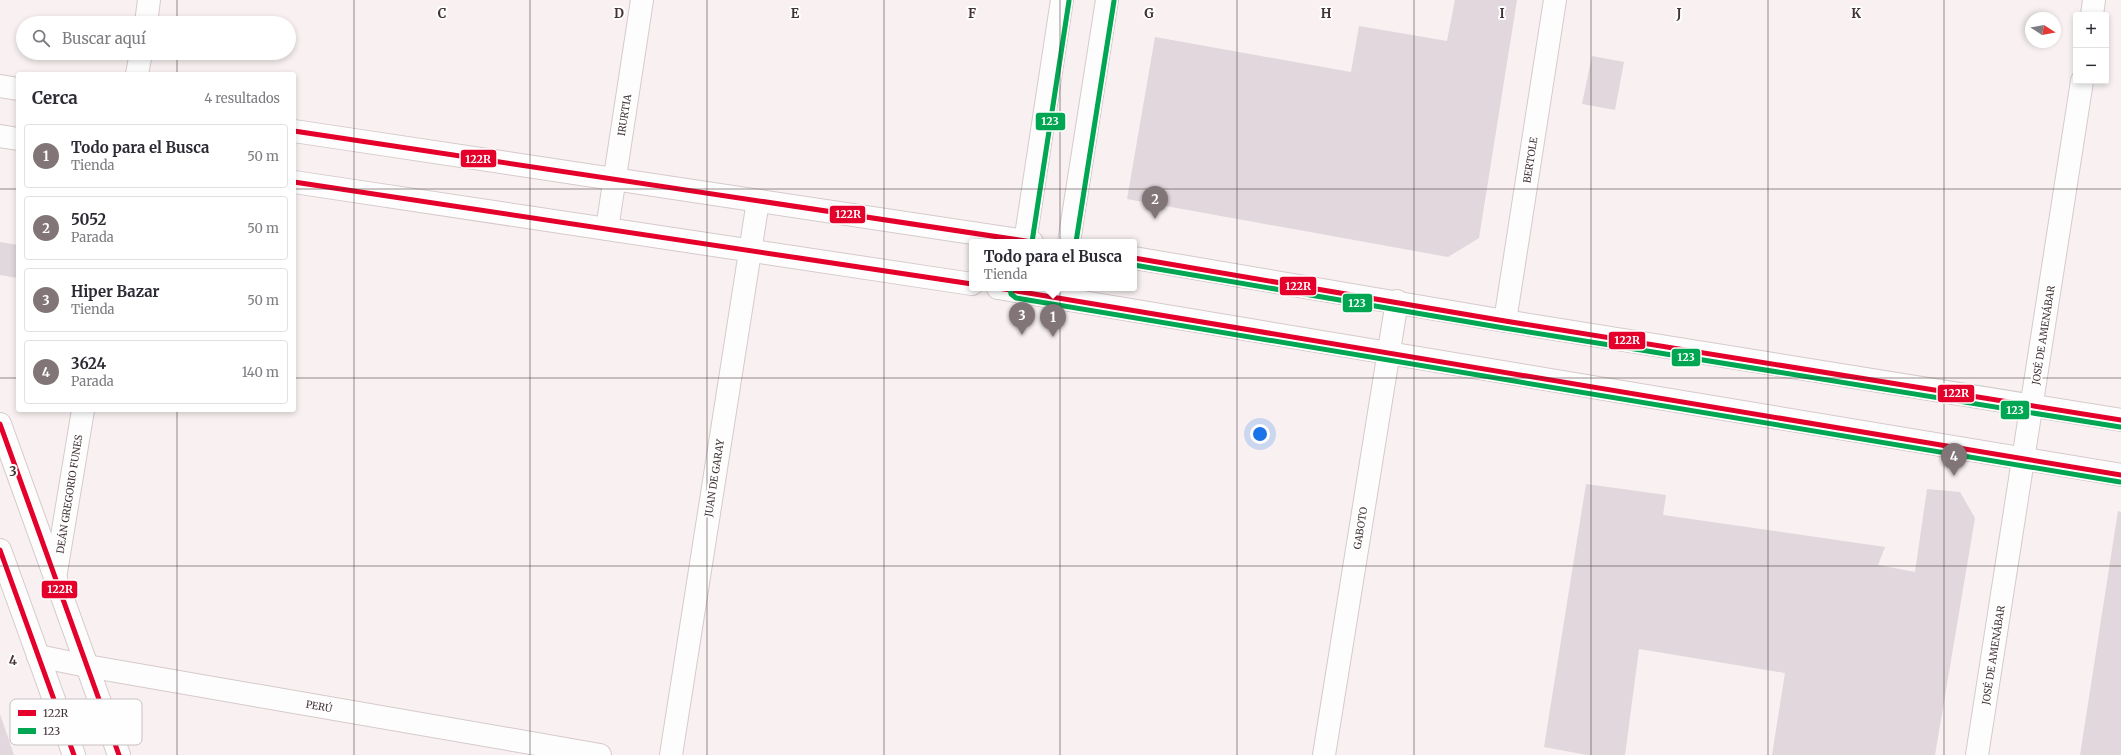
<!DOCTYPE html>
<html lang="es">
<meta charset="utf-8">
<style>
:root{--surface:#fff;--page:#f7f7f7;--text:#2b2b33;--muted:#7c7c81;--line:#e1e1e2;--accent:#827577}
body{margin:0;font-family:Merriweather,serif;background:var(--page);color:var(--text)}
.controls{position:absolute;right:12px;top:12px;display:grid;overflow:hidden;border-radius:4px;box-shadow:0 2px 6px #0003}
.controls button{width:36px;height:36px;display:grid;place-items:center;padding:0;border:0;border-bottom:1px solid var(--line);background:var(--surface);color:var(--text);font:20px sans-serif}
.compass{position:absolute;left:2025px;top:12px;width:36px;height:36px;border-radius:50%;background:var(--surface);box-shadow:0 2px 6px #0003;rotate:101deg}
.you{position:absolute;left:1260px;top:434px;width:14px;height:14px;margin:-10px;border:3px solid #fff;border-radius:50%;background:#1a73e8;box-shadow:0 0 0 6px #1a73e833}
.badge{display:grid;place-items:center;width:26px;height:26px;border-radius:50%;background:var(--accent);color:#fff;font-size:13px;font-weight:700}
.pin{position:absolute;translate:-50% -33px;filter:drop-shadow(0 1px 2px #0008)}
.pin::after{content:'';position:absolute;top:21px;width:14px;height:12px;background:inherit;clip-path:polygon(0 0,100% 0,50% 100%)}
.popup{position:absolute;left:969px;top:239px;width:168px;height:52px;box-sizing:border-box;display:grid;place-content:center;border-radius:4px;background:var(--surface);filter:drop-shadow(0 1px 3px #0005);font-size:13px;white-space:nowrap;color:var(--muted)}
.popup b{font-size:15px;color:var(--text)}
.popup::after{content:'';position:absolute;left:50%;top:100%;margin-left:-8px;border:8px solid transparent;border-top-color:var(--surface)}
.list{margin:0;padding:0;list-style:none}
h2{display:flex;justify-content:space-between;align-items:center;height:52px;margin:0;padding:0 16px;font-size:17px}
h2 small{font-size:13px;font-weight:400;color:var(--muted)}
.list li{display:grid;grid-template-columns:26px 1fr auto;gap:12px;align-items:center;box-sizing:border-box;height:64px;margin:0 8px 8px;padding:0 8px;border:1px solid var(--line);border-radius:4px}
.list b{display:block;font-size:15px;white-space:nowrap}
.list p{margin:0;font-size:13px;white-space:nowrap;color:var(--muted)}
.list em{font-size:13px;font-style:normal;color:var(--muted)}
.icon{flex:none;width:22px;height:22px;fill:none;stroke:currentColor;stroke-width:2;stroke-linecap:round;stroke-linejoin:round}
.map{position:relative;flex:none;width:2121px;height:755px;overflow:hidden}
.search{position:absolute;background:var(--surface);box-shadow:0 2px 6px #0003;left:16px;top:16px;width:280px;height:44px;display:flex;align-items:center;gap:10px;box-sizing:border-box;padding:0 14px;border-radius:22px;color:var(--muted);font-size:15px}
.panel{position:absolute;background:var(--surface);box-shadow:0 2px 6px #0003;left:16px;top:72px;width:280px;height:340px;border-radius:4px}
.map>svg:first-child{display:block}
.building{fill:#e1d7dc}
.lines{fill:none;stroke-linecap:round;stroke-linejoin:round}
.minor-casing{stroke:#d6cacb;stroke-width:24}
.major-casing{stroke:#d6cacb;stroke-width:24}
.minor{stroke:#fefdfd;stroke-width:22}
.major{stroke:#fefdfd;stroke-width:22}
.bus-1-casing{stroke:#fefefe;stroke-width:8}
.bus-2-casing{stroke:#fefefe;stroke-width:8}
.bus-1{stroke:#e4002b;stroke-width:5}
.bus-2{stroke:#00a651;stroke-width:5}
.grid{fill:none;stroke:#423335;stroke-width:1;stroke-opacity:0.55}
.labels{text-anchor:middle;stroke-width:4;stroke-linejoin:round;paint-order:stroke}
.street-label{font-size:10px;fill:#423335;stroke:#fefefe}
.key{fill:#fefefe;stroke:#c6c1c2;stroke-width:1}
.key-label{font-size:11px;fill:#423335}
.grid-label{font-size:13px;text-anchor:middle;font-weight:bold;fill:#423335;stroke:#fefefe;stroke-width:4;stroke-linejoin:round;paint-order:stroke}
.line-badge{stroke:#fefefe;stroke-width:1.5}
.badge-label{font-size:11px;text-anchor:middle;font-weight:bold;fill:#fff}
</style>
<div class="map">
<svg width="2121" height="755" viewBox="0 0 2121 755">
<rect width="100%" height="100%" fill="#f8f0f1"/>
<!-- building -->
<g class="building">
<polygon points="1455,0 1517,0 1479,238 1448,257 1127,199 1155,37 1351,72 1359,26 1447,41"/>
<polygon points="1592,56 1624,62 1615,110 1582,104"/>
<polygon points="0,242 18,245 18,278 0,275"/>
<polygon points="1586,484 1666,495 1663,515 1885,547 1878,565 1915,572 1927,489 1960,492 1975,518 1935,755 1772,755 1785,673 1639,649 1625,755 1587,755 1544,747"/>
<polygon points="2118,511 2121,512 2121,755 2080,755"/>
<polygon points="0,715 0,714 14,755 0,755"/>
</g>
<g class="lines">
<defs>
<g id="minor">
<polyline points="2092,15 2094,0"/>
<polyline points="146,23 149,0"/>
<polyline points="137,74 141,53"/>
<polyline points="607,229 642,0"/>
<polyline points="1505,321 1555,0"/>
<polyline points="55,578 83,410"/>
<polyline points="38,656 87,666 600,755"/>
<polyline points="671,755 758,201"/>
<polyline points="1324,755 1397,301"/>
<polyline points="1977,755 2082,81"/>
</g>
<g id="major">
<polyline points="0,86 18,89"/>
<polyline points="294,131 1032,242"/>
<polyline points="0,136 18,139"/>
<polyline points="294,182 972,284"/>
<polyline points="1025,242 1062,0"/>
<polyline points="1069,242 1107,0"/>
<polyline points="1134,258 1505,321 2121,420"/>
<polyline points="998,288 2121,475"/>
<polyline points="0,424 119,755"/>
<polyline points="0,550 74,755"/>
</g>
</defs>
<!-- minor casing -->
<use href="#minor" class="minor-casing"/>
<!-- major casing -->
<use href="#major" class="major-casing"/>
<!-- minor -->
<use href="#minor" class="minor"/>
<!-- major -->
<use href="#major" class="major"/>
<defs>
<g id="bus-1">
<polyline points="294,131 1032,242"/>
<polyline points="294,182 972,284"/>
<polyline points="1134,258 1505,321 2121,420"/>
<polyline points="998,288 2121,475"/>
<polyline points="0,424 119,755"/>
<polyline points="0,550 74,755"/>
</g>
<g id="bus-2">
<polyline points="1032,242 1069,1"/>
<polyline points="1076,242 1114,1"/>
<polyline points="1134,265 1504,328 2120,427"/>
<polyline points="1010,288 1011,294 1016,298 2120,482"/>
</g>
</defs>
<!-- bus-1 casing -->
<use href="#bus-1" class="bus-1-casing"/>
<!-- bus-2 casing -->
<use href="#bus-2" class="bus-2-casing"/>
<!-- bus-1 -->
<use href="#bus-1" class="bus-1"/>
<!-- bus-2 -->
<use href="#bus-2" class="bus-2"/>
</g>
<!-- grid -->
<path class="grid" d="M177,0V23M354,0V755M530,0V755M707,0V755M884,0V755M1060,0V755M1237,0V755M1414,0V755M1591,0V755M1768,0V755M1944,0V755M177,53V74M0,189H18M294,189H2121M0,378H18M294,378H2121M177,410V755M0,566H2121"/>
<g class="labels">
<!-- street labels -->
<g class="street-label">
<text transform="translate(624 115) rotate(-81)" y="4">IRURTIA</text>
<text transform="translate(1530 160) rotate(-81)" y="4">BERTOLE</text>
<text transform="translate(2043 335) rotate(-81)" y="4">JOSÉ DE AMENÁBAR</text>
<text transform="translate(714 478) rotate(-81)" y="4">JUAN DE GARAY</text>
<text transform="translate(69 494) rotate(-81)" y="4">DEÁN GREGORIO FUNES</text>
<text transform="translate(1360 528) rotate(-81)" y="4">GABOTO</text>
<text transform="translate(1993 655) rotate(-81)" y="4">JOSÉ DE AMENÁBAR</text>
<text transform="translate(319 706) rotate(10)" y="4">PERÚ</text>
</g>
</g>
<!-- legend -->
<rect x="10" y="699" width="132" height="46" rx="6" class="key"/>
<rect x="18" y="710" width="18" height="6" fill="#e4002b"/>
<rect x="18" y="728" width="18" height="6" fill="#00a651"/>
<g class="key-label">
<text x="43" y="717">122R</text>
<text x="43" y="735">123</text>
</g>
<g class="grid-label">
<text x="442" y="18">C</text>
<text x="619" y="18">D</text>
<text x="795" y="18">E</text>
<text x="972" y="18">F</text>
<text x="1149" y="18">G</text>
<text x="1326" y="18">H</text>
<text x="1502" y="18">I</text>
<text x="1679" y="18">J</text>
<text x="1856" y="18">K</text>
<text x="13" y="476">3</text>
<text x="13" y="665">4</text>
</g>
<g class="line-badge">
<rect x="1035" y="112" width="31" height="19" rx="4" fill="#00a651"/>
<rect x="460" y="149" width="37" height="19" rx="4" fill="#e4002b"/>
<rect x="829" y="205" width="37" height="19" rx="4" fill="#e4002b"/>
<rect x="1279" y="276" width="38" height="20" rx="4" fill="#e4002b"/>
<rect x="1342" y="293" width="31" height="20" rx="4" fill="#00a651"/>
<rect x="1608" y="331" width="38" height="19" rx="4" fill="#e4002b"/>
<rect x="1671" y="348" width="30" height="19" rx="4" fill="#00a651"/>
<rect x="1937" y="384" width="38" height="19" rx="4" fill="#e4002b"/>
<rect x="2000" y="400" width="30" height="20" rx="4" fill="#00a651"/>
<rect x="41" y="580" width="37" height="19" rx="4" fill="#e4002b"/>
</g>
<g class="badge-label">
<text x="1050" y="125">123</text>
<text x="478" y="163">122R</text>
<text x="848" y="218">122R</text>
<text x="1298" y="290">122R</text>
<text x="1357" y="307">123</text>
<text x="1627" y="344">122R</text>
<text x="1686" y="361">123</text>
<text x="1956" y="397">122R</text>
<text x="2015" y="414">123</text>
<text x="60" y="593">122R</text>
</g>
</svg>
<div class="controls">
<button>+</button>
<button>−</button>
</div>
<svg class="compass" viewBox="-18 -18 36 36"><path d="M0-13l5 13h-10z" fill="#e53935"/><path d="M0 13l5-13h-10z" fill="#7c7c81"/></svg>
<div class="you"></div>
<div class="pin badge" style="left:1053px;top:337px">1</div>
<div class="popup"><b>Todo para el Busca</b>Tienda</div>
<div class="pin badge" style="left:1155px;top:219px">2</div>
<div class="pin badge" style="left:1022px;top:335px">3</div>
<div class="pin badge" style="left:1954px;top:476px">4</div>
<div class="search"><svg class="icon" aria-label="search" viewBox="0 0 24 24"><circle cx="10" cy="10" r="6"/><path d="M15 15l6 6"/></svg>Buscar aquí</div>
<section class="panel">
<h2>Cerca<small>4 resultados</small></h2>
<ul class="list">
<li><span class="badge">1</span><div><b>Todo para el Busca</b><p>Tienda</p></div><em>50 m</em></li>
<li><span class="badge">2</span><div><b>5052</b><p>Parada</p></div><em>50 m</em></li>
<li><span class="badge">3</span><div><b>Hiper Bazar</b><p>Tienda</p></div><em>50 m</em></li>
<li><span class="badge">4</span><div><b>3624</b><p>Parada</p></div><em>140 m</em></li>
</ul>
</section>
</div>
